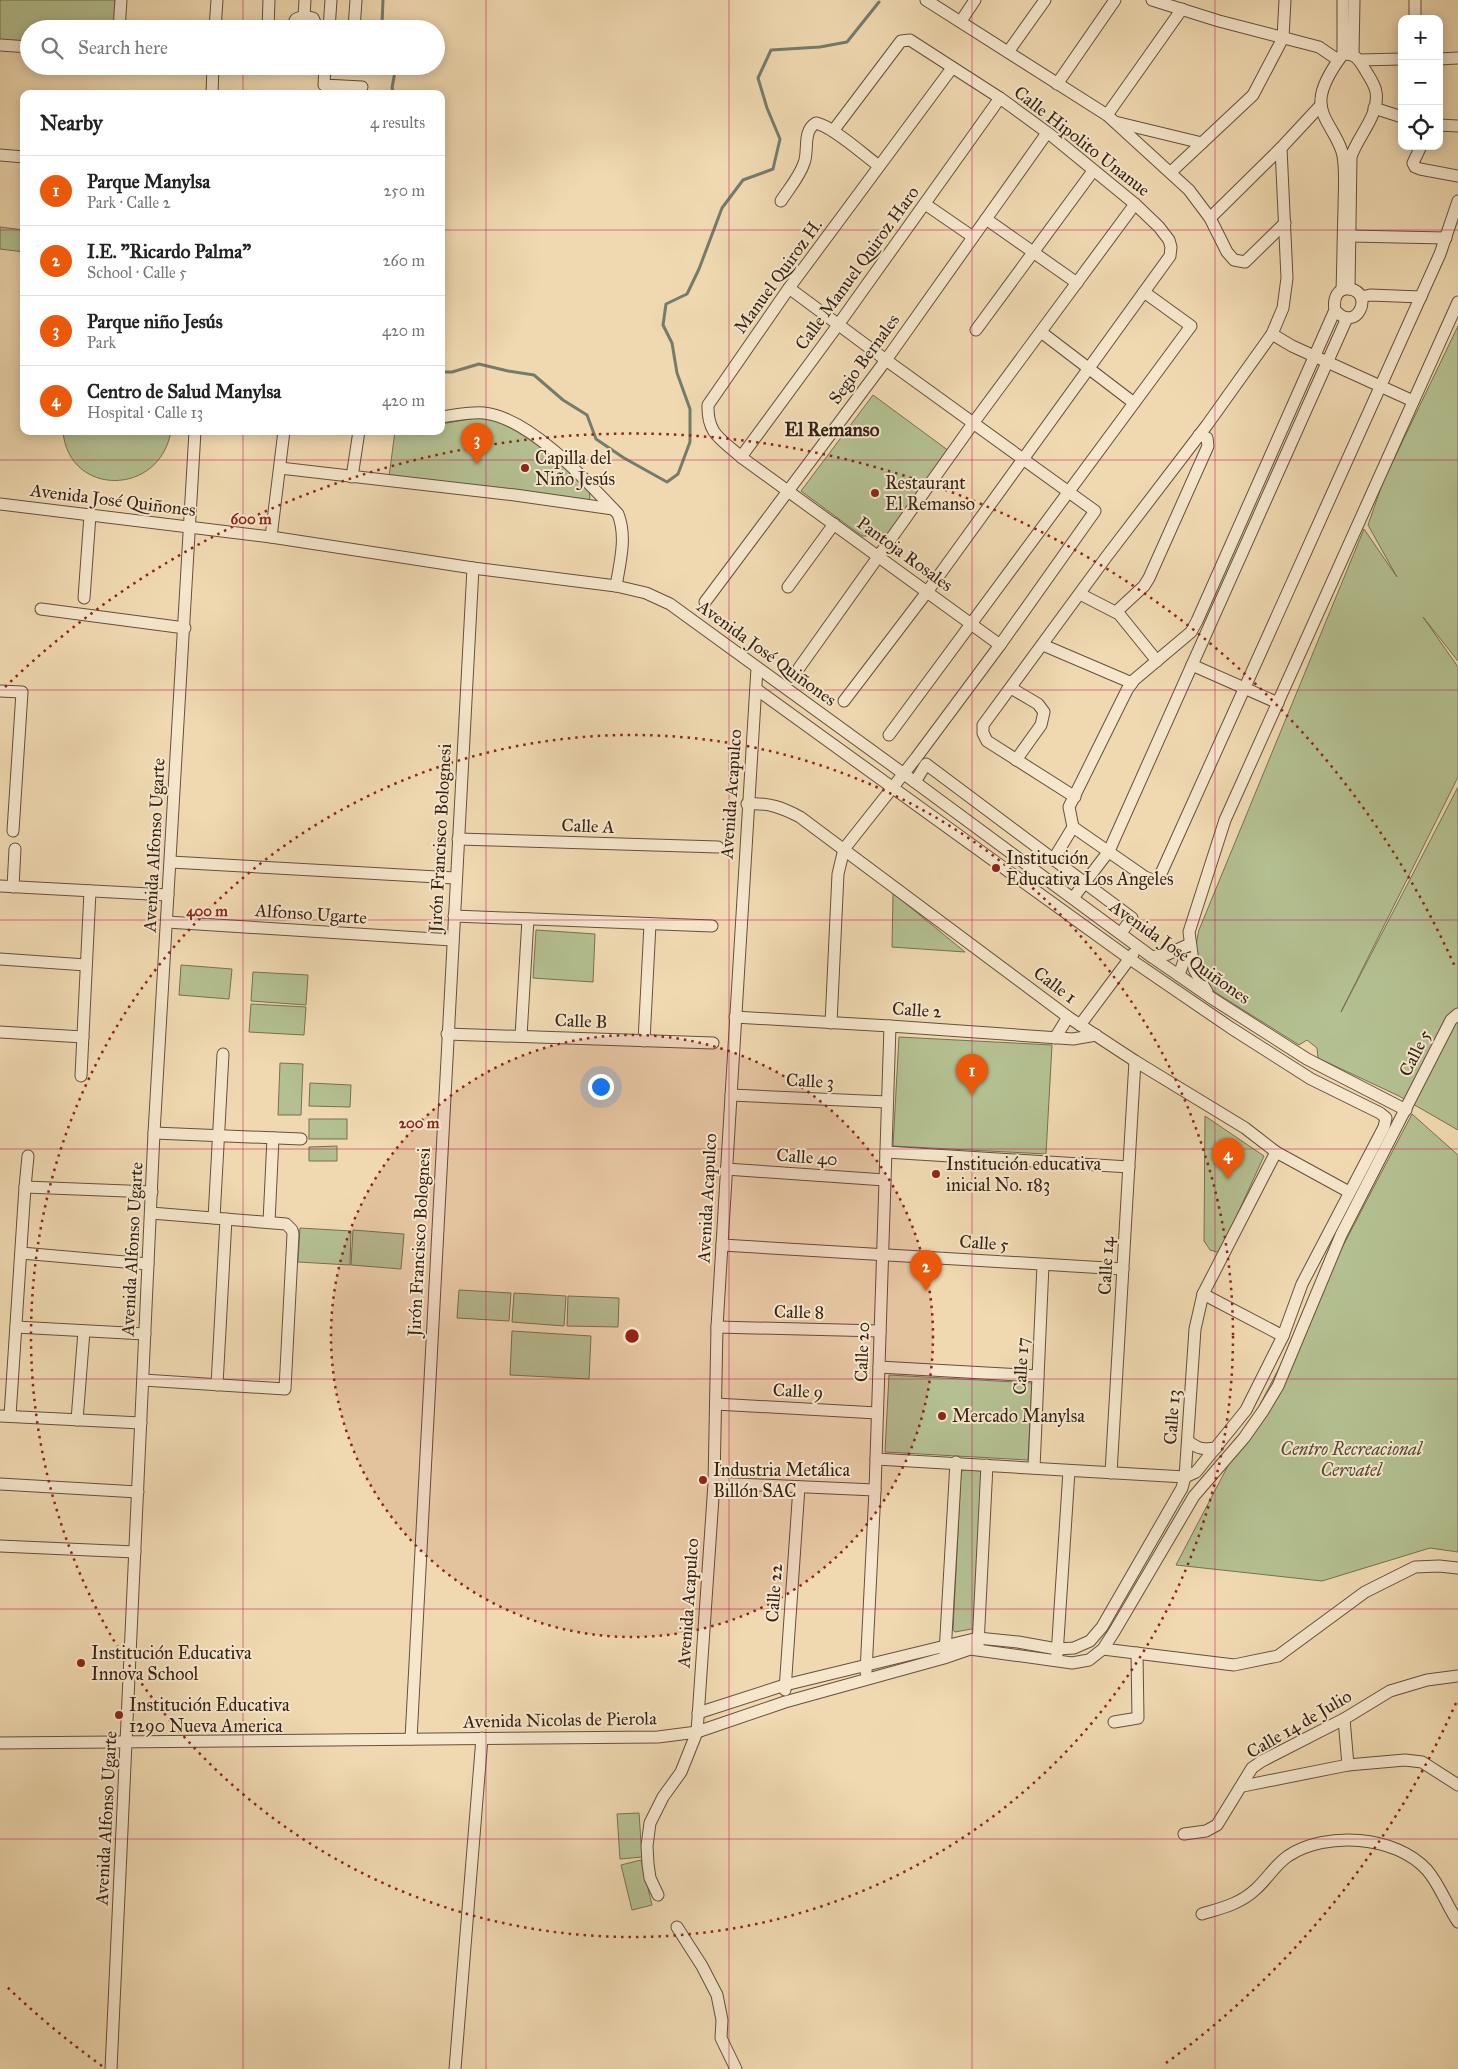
<!DOCTYPE html>
<meta charset="utf-8">
<style>
:root{--surface:#fff;--page:#f6f6f6;--text:#222;--muted:#767676;--line:#e0e0e0;--accent:#ea580c}
body{margin:0;font-family:"IM FELL Great Primer",serif;background:var(--page);color:var(--text)}
.controls{position:absolute;right:15px;top:15px;display:grid;overflow:hidden;border-radius:10px;box-shadow:0 2px 12px #0003}
.controls button{width:45px;height:45px;display:grid;place-items:center;padding:0;border:0;border-bottom:1px solid var(--line);background:var(--surface);color:var(--text);font:25px sans-serif}
.you{position:absolute;left:600px;top:1086px;width:18px;height:18px;margin:-12px;border:4px solid #fff;border-radius:50%;background:#1a73e8;box-shadow:0 0 0 8px #1a73e833}
.badge{display:grid;place-items:center;width:32px;height:32px;border-radius:50%;background:var(--accent);color:#fff;font-size:16px;font-weight:700}
.pin{position:absolute;translate:-50% -41px;filter:drop-shadow(0 1px 2px #0008)}
.pin::after{content:'';position:absolute;top:26px;width:18px;height:15px;background:inherit;clip-path:polygon(0 0,100% 0,50% 100%)}
.list{margin:0;padding:0;list-style:none}
h2{display:flex;justify-content:space-between;align-items:center;height:65px;margin:0;padding:0 20px;font-size:21px}
h2 small{font-size:16px;font-weight:400;color:var(--muted)}
.list li{display:grid;grid-template-columns:32px 1fr auto;gap:15px;align-items:center;box-sizing:border-box;height:70px;padding:0 20px;border-top:1px solid var(--line)}
.list b{display:block;font-size:19px;white-space:nowrap}
.list p{margin:0;font-size:16px;white-space:nowrap;color:var(--muted)}
.list em{font-size:16px;font-style:normal;color:var(--muted)}
.icon{flex:none;width:28px;height:28px;fill:none;stroke:currentColor;stroke-width:2;stroke-linecap:round;stroke-linejoin:round}
.map{position:relative;flex:none;width:1458px;height:2069px;overflow:hidden}
.search{position:absolute;background:var(--surface);box-shadow:0 2px 12px #0003;left:20px;top:20px;width:425px;height:55px;display:flex;align-items:center;gap:12px;box-sizing:border-box;padding:0 18px;border-radius:28px;color:var(--muted);font-size:19px}
.panel{position:absolute;background:var(--surface);box-shadow:0 2px 12px #0003;left:20px;top:90px;width:425px;height:345px;border-radius:10px}
.map>svg:first-child{display:block}
.green{fill:#b4c091;stroke:#767153}
.lines{fill:none;stroke-linecap:round;stroke-linejoin:round}
.stream{stroke:#727d6e;stroke-width:3}
.minor-casing{stroke:#65503c;stroke-width:13}
.minor{stroke:#f5e6cc;stroke-width:11}
.grid{fill:none;stroke:#c2185b;stroke-width:1;stroke-opacity:0.55}
.ring{fill:none;stroke:#8f2418;stroke-width:2.5;stroke-dasharray:2.5 5}
.poi-dot{fill:#8f2418;stroke:#f5e6cc;stroke-width:2}
.labels{text-anchor:middle;stroke-width:4;stroke-linejoin:round;paint-order:stroke}
.street-label{font-size:18px;fill:#372215;stroke:#f5e6cc}
.poi-label{font-size:18px;fill:#372215;stroke:#f5e6cc;text-anchor:start}
.park-label{font-size:18px;font-style:italic;fill:#564a34;stroke:#f5e6cc}
.neighbourhood-label{font-size:19px;font-weight:bold;fill:#372215;stroke:#f5e6cc}
.centre{fill:#8f2418;stroke:#f5e6cc;stroke-width:2.5}
.ring-label{font-size:15px;text-anchor:middle;font-weight:bold;fill:#8f2418;stroke:#f5e6cc;stroke-width:4;stroke-linejoin:round;paint-order:stroke}
</style>
<div class="map">
<svg width="1458" height="2069" viewBox="0 0 1458 2069">
<rect width="100%" height="100%" fill="#f0d9b1"/>
<filter id="stains"><feTurbulence type="fractalNoise" baseFrequency=".004" numOctaves="4"/><feColorMatrix values="0 0 0 0 .2 0 0 0 0 .09 0 0 0 0 .02 0 0 0 .5 -.17"/></filter>
<radialGradient id="worn" r=".72"><stop offset=".6" stop-color="#630" stop-opacity="0"/><stop offset="1" stop-color="#630" stop-opacity=".3"/></radialGradient>
<!-- green -->
<g class="green">
<polygon points="0,0 115,0 114,29 29,29 29,42 0,40"/>
<polygon points="0,227 24,230 24,252 0,249"/>
<path d="M1458,326V661L1423,617L1458,667V777L1341,1012L1458,787V1130L1399,1096L1318,1058L1317,1048L1307,1040L1299,1045L1210,989C1198,970 1193,952 1199,930L1364,529L1397,577L1368,525L1383,482Z"/>
<polygon points="873,395 949,451 883,542 871,536 862,536 801,491"/>
<path d="M476,418C524,420 557,459 589,491L590,498L585,503L389,477L395,431H441V424Z"/>
<path d="M63,431H171C160,497 68,497 63,431Z"/>
<polygon points="893,893 965,952 892,947"/>
<polygon points="536,930 595,934 593,982 533,978"/>
<polygon points="181,965 232,969 229,999 179,995"/>
<polygon points="253,972 308,975 306,1005 251,1001"/>
<polygon points="251,1004 306,1007 304,1035 249,1032"/>
<polygon points="899,1037 1052,1045 1046,1154 893,1146"/>
<polygon points="280,1063 303,1064 301,1115 278,1115"/>
<polygon points="310,1083 351,1085 350,1107 309,1106"/>
<polygon points="1412,1114 1458,1155 1458,1552 1430,1548 1322,1581 1176,1565"/>
<polygon points="1205,1116 1264,1156 1221,1250 1217,1252 1210,1250 1204,1241"/>
<rect x="309" y="1119" width="38" height="20"/>
<polygon points="337,1146 337,1161 309,1161 309,1147"/>
<polygon points="300,1228 351,1231 350,1265 298,1262"/>
<polygon points="353,1230 404,1234 401,1269 351,1265"/>
<polygon points="459,1290 511,1293 509,1321 457,1318"/>
<polygon points="514,1293 566,1296 564,1326 512,1322"/>
<polygon points="568,1296 619,1298 618,1327 567,1326"/>
<polygon points="512,1331 591,1336 589,1379 510,1375"/>
<polygon points="889,1375 1032,1383 1028,1460 885,1452"/>
<polygon points="964,1470 985,1471 977,1628 955,1632 953,1630 961,1472"/>
<polygon points="639,1813 642,1857 620,1859 617,1814"/>
<polygon points="641,1860 652,1905 632,1910 621,1865"/>
</g>
<g class="lines">
<!-- stream -->
<g class="stream">
<polyline points="383,0 382,24 386,29"/>
<polyline points="394,94 392,88 396,66"/>
<polyline points="441,372 452,372 479,364 508,371 534,375 563,400 587,415 596,439 624,458 667,482 678,474 690,442 690,409 677,373 672,343 663,325 666,304 687,294 699,269 722,208 743,180 773,169 780,139 767,108 758,78 771,50 820,47 847,42 879,2"/>
</g>
<defs>
<g id="minor">
<polyline points="926,0 1107,115 1189,190 1210,218 1227,252 1234,260 1245,262 1285,223"/>
<polyline points="1152,0 1219,21 1319,47 1338,60"/>
<polyline points="304,16 305,0"/>
<polyline points="1415,19 1415,0"/>
<polyline points="961,21 975,0"/>
<polyline points="216,26 257,29"/>
<polyline points="119,29 121,0"/>
<polyline points="215,29 217,0"/>
<polyline points="268,29 269,0"/>
<polyline points="291,29 296,19 304,16 313,18 318,29"/>
<polyline points="329,29 331,0"/>
<polyline points="354,29 356,0"/>
<polyline points="0,45 29,47"/>
<polyline points="1008,52 1045,0"/>
<polyline points="1343,54 1343,0"/>
<polyline points="1353,55 1354,0"/>
<polyline points="1439,59 1458,58"/>
<polyline points="1359,60 1402,59"/>
<polyline points="325,66 324,85 362,87"/>
<path d="M952,68L789,288L708,405C707,434 721,439 741,457L1000,645"/>
<polyline points="1057,84 1115,0"/>
<polyline points="212,94 213,66"/>
<polyline points="1374,108 1402,117"/>
<polyline points="1107,115 1182,9"/>
<polyline points="1115,122 1202,143"/>
<polyline points="1439,125 1458,126"/>
<polyline points="833,131 901,41 910,40 1000,98 1052,136 1135,204 1159,227 1169,240 1171,247 1170,256 927,592 844,701"/>
<polyline points="1421,146 1413,163 1415,167 1420,169 1458,176"/>
<polyline points="0,155 24,157"/>
<polyline points="1171,172 1253,95 1283,38 1285,0"/>
<path d="M781,201C788,190 800,176 804,163C809,151 802,131 816,123C832,126 864,155 879,166"/>
<polyline points="925,204 973,237"/>
<polyline points="1210,218 1281,148 1321,105"/>
<polyline points="986,219 1077,283"/>
<polyline points="1350,236 1446,238"/>
<polyline points="789,288 886,360 1095,511 1000,645 916,758 844,849 838,874 831,1023"/>
<path d="M1342,290C1343,263 1343,236 1344,210C1344,192 1346,173 1343,156C1340,136 1319,119 1321,99C1322,84 1334,66 1343,54C1354,53 1358,58 1364,68C1368,75 1375,84 1376,92C1380,115 1357,137 1351,157L1349,289"/>
<polyline points="1361,297 1370,295 1421,297"/>
<polyline points="976,330 1093,171"/>
<polyline points="1041,332 1134,403"/>
<polyline points="1272,334 1292,346 1413,401"/>
<path d="M441,417C455,415 470,412 484,413C530,418 587,481 618,514C627,537 620,562 616,586"/>
<polyline points="741,457 838,325 1000,98"/>
<polyline points="280,468 515,495 613,509"/>
<polyline points="352,477 359,431"/>
<polyline points="0,504 271,537 473,568 616,586 646,593 670,604 915,782 1152,957 1210,997 1307,1059 1406,1110"/>
<polyline points="271,537 284,431"/>
<polyline points="788,587 834,524"/>
<polyline points="1080,594 1119,614 1157,661"/>
<polyline points="84,598 90,515"/>
<polyline points="705,602 886,360 1047,133"/>
<polyline points="41,609 185,628"/>
<polyline points="1116,612 1144,586 1149,578 1208,446 1207,438 1199,435"/>
<polyline points="1043,645 1132,683"/>
<polyline points="1192,665 1278,703"/>
<polyline points="799,668 974,422 1135,204"/>
<polyline points="1011,688 1038,704 1044,712 1041,725 1016,760"/>
<polyline points="756,689 1130,959 1231,1028 1311,1079 1380,1113 1386,1118 1384,1127 1302,1284 1283,1336 1246,1410 1196,1472 1185,1477 876,1459"/>
<polyline points="0,691 22,692 13,831"/>
<polyline points="889,735 1191,326 1144,292"/>
<polyline points="915,782 926,764 1132,918 1121,933"/>
<polyline points="1075,797 987,741 983,733 983,725 1107,556 1207,425 1272,334 1283,308 1287,278 1281,148"/>
<path d="M747,804C768,802 783,808 800,817L1068,1017L1135,1061L1245,1128L1276,1152L1349,1192"/>
<polyline points="1073,827 1145,877 1153,880 1159,878 1440,254 1458,201"/>
<polyline points="458,839 718,847"/>
<path d="M1053,860L1073,827L1069,807L1127,690L1134,680L1191,632L1197,621L1335,310C1333,299 1337,287 1350,289C1375,293 1356,335 1335,310"/>
<polyline points="171,862 455,878"/>
<polyline points="0,886 168,895"/>
<polyline points="13,887 15,849"/>
<polyline points="1073,898 1109,851 1347,318"/>
<polyline points="454,916 712,926"/>
<polyline points="167,922 452,940"/>
<polyline points="1152,957 1168,954 1190,944"/>
<polyline points="0,959 86,965"/>
<polyline points="1179,975 1189,946"/>
<polyline points="1207,992 1194,969 1189,932 1225,820 1458,302"/>
<polyline points="735,1017 890,1026 1073,1039 1096,1035"/>
<polyline points="1080,1025 1133,954"/>
<polyline points="0,1032 83,1037"/>
<polyline points="447,1034 713,1043"/>
<polyline points="521,1036 528,919"/>
<polyline points="1055,1038 1068,1017"/>
<polyline points="644,1041 650,924"/>
<polyline points="81,1076 90,891"/>
<polyline points="731,1095 887,1102"/>
<polyline points="154,1133 301,1139"/>
<polyline points="886,1152 1129,1167"/>
<polyline points="726,1169 885,1180"/>
<polyline points="25,1187 28,1156"/>
<polyline points="214,1218 223,1054"/>
<polyline points="269,1222 273,1138"/>
<polyline points="722,1245 1123,1269"/>
<polyline points="21,1253 148,1264"/>
<polyline points="1203,1294 1283,1336"/>
<polyline points="16,1327 145,1334"/>
<polyline points="717,1327 880,1331"/>
<polyline points="879,1367 1038,1376"/>
<polyline points="143,1380 285,1389 293,1234 292,1230 286,1224 151,1213"/>
<polyline points="217,1385 226,1219"/>
<polyline points="716,1404 877,1413"/>
<polyline points="0,1416 141,1423"/>
<polyline points="10,1416 25,1187 152,1192"/>
<polyline points="77,1420 84,1331"/>
<path d="M1188,1441C1198,1449 1204,1450 1216,1448"/>
<polyline points="1034,1468 1043,1265"/>
<polyline points="1111,1473 1135,1061"/>
<polyline points="714,1483 875,1490"/>
<polyline points="0,1484 138,1492"/>
<polyline points="0,1546 135,1552"/>
<polyline points="978,1645 987,1465"/>
<polyline points="1103,1649 1234,1665 1278,1656 1365,1592 1415,1567 1439,1566 1458,1568"/>
<polyline points="945,1653 956,1462"/>
<polyline points="1057,1655 1069,1471"/>
<polyline points="866,1672 875,1490 890,1026"/>
<polyline points="785,1690 799,1487"/>
<polyline points="698,1713 785,1685 978,1638 1018,1642 1057,1649 1074,1648 1090,1641 1102,1627 1182,1488 1185,1477 1195,1329 1203,1294 1276,1152"/>
<polyline points="1344,1719 1348,1765"/>
<polyline points="1114,1722 1138,1718 1137,1653"/>
<polyline points="411,1739 473,568"/>
<polyline points="0,1743 658,1737 697,1732 785,1702 944,1658 970,1649 1072,1663 1089,1660 1103,1649 1114,1632 1194,1496 1244,1438 1263,1411 1278,1386 1341,1235 1451,1020 1458,1014"/>
<polyline points="1243,1786 1348,1765 1405,1760 1422,1762 1458,1785"/>
<polyline points="1184,1834 1206,1831 1217,1825 1252,1768 1262,1761 1344,1719 1390,1691 1427,1680 1458,1676"/>
<polyline points="658,1895 650,1878 648,1864 647,1846 650,1823 663,1797 681,1772 697,1732 714,1483 717,1327 757,668"/>
<path d="M1202,1914C1222,1908 1240,1904 1256,1889C1268,1878 1275,1865 1288,1856C1326,1831 1395,1835 1427,1870C1440,1885 1447,1906 1458,1922"/>
<polyline points="677,1927 702,1966 717,1995 722,2020 721,2038 736,2069"/>
<polyline points="111,2069 154,1133 195,431"/>
<polyline points="455,2069 482,1738"/>
</g>
</defs>
<!-- minor casing -->
<use href="#minor" class="minor-casing"/>
<!-- minor -->
<use href="#minor" class="minor"/>
</g>
<!-- grid -->
<path class="grid" d="M243,0V29M486,0V2069M729,0V2069M972,0V2069M1215,0V2069M243,66V94M0,230H24M441,230H1458M243,431V2069M0,460H1458M0,690H1458M0,920H1458M0,1149H1458M0,1379H1458M0,1609H1458M0,1839H1458"/>
<!-- distance rings -->
<circle cx="632" cy="1336" r="301" fill="#8f2418" fill-opacity=".12"/>
<g class="ring">
<circle cx="632" cy="1336" r="301"/>
<circle cx="632" cy="1336" r="601"/>
<path d="M1456 1703A902 902 0 0 1 1162 2066M102 2066A902 902 0 0 1 5 1985M5 687A902 902 0 0 1 1456 969"/>
</g>
<!-- markers -->
<g class="poi-dot">
<circle cx="525" cy="468" r="5"/>
<circle cx="875" cy="493" r="5"/>
<circle cx="996" cy="868" r="5"/>
<circle cx="936" cy="1174" r="5"/>
<circle cx="942" cy="1416" r="5"/>
<circle cx="703" cy="1480" r="5"/>
<circle cx="81" cy="1663" r="5"/>
<circle cx="119" cy="1715" r="5"/>
</g>
<g class="labels">
<!-- street labels -->
<g class="street-label">
<text transform="translate(1082 141) rotate(38)" y="6">Calle Hipolito Unanue</text>
<text transform="translate(857 268) rotate(-54)" y="6">Calle Manuel Quiroz Haro</text>
<text transform="translate(778 276) rotate(-54)" y="6">Manuel Quiroz H.</text>
<text transform="translate(864 359) rotate(-54)" y="6">Segio Bernales</text>
<text transform="translate(113 500) rotate(7)" y="6">Avenida José Quiñones</text>
<text transform="translate(905 554) rotate(36)" y="6">Pantoja Rosales</text>
<text transform="translate(767 653) rotate(36)" y="6">Avenida José Quiñones</text>
<text transform="translate(731 794) rotate(-86)" y="6">Avenida Acapulco</text>
<text transform="translate(588 826) rotate(2)" y="6">Calle A</text>
<text transform="translate(440 838) rotate(-87)" y="6">Jirón Francisco Bolognesi</text>
<text transform="translate(154 845) rotate(-87)" y="6">Avenida Alfonso Ugarte</text>
<text transform="translate(311 914) rotate(4)" y="6">Alfonso Ugarte</text>
<text transform="translate(1180 952) rotate(35)" y="6">Avenida José Quiñones</text>
<text transform="translate(1055 985) rotate(37)" y="6">Calle 1</text>
<text transform="translate(917 1010) rotate(4)" y="6">Calle 2</text>
<text transform="translate(581 1021) rotate(2)" y="6">Calle B</text>
<text transform="translate(1415 1053) rotate(-63)" y="6">Calle 5</text>
<text transform="translate(810 1081) rotate(3)" y="6">Calle 3</text>
<text transform="translate(807 1157) rotate(4)" y="6">Calle 40</text>
<text transform="translate(707 1198) rotate(-87)" y="6">Avenida Acapulco</text>
<text transform="translate(419 1242) rotate(-87)" y="6">Jirón Francisco Bolognesi</text>
<text transform="translate(984 1243) rotate(4)" y="6">Calle 5</text>
<text transform="translate(132 1249) rotate(-87)" y="6">Avenida Alfonso Ugarte</text>
<text transform="translate(1106 1266) rotate(-87)" y="6">Calle 14</text>
<text transform="translate(799 1312) rotate(1)" y="6">Calle 8</text>
<text transform="translate(862 1352) rotate(-88)" y="6">Calle 20</text>
<text transform="translate(1021 1366) rotate(-87)" y="6">Calle 17</text>
<text transform="translate(798 1391) rotate(3)" y="6">Calle 9</text>
<text transform="translate(1172 1417) rotate(-86)" y="6">Calle 13</text>
<text transform="translate(774 1593) rotate(-86)" y="6">Calle 22</text>
<text transform="translate(688 1603) rotate(-86)" y="6">Avenida Acapulco</text>
<text transform="translate(560 1720) rotate(-1)" y="6">Avenida Nicolas de Pierola</text>
<text transform="translate(1299 1724) rotate(-30)" y="6">Calle 14 de Julio</text>
<text transform="translate(106 1818) rotate(-87)" y="6">Avenida Alfonso Ugarte</text>
</g>
<!-- poi labels -->
<g class="poi-label">
<text x="535" y="464">Capilla del<tspan x="535" dy="21">Niño Jesús</tspan></text>
<text x="885" y="489">Restaurant<tspan x="885" dy="21">El Remanso</tspan></text>
<text x="1006" y="864">Institución<tspan x="1006" dy="21">Educativa Los Angeles</tspan></text>
<text x="946" y="1170">Institución educativa<tspan x="946" dy="21">inicial No. 183</tspan></text>
<text x="952" y="1422">Mercado Manylsa</text>
<text x="713" y="1476">Industria Metálica<tspan x="713" dy="21">Billón SAC</tspan></text>
<text x="91" y="1659">Institución Educativa<tspan x="91" dy="21">Innova School</tspan></text>
<text x="129" y="1711">Institución Educativa<tspan x="129" dy="21">1290 Nueva America</tspan></text>
</g>
<!-- park labels -->
<g class="park-label">
<text x="1351" y="1455">Centro Recreacional<tspan x="1351" dy="21">Cervatel</tspan></text>
</g>
<!-- neighbourhood labels -->
<g class="neighbourhood-label">
<text x="832" y="436">El Remanso</text>
</g>
</g>
<circle cx="632" cy="1336" r="8" class="centre"/>
<g class="ring-label">
<text x="251" y="524">600 m</text>
<text x="207" y="916">400 m</text>
<text x="419" y="1128">200 m</text>
</g>
<rect width="100%" height="100%" filter="url(#stains)"/>
<rect width="100%" height="100%" fill="url(#worn)"/>
</svg>
<div class="controls">
<button>+</button>
<button>−</button>
<button><svg class="icon" aria-label="locate" viewBox="0 0 24 24"><circle cx="12" cy="12" r="6"/><path d="M12 2v4M12 18v4M2 12h4M18 12h4"/></svg></button>
</div>
<div class="you"></div>
<div class="pin badge" style="left:972px;top:1095px">1</div>
<div class="pin badge" style="left:926px;top:1291px">2</div>
<div class="pin badge" style="left:477px;top:464px">3</div>
<div class="pin badge" style="left:1228px;top:1179px">4</div>
<div class="search"><svg class="icon" aria-label="search" viewBox="0 0 24 24"><circle cx="10" cy="10" r="6"/><path d="M15 15l6 6"/></svg>Search here</div>
<section class="panel">
<h2>Nearby<small>4 results</small></h2>
<ul class="list">
<li><span class="badge">1</span><div><b>Parque Manylsa</b><p>Park · Calle 2</p></div><em>250 m</em></li>
<li><span class="badge">2</span><div><b>I.E. &quot;Ricardo Palma&quot;</b><p>School · Calle 5</p></div><em>260 m</em></li>
<li><span class="badge">3</span><div><b>Parque niño Jesús</b><p>Park</p></div><em>420 m</em></li>
<li><span class="badge">4</span><div><b>Centro de Salud Manylsa</b><p>Hospital · Calle 13</p></div><em>420 m</em></li>
</ul>
</section>
</div>
